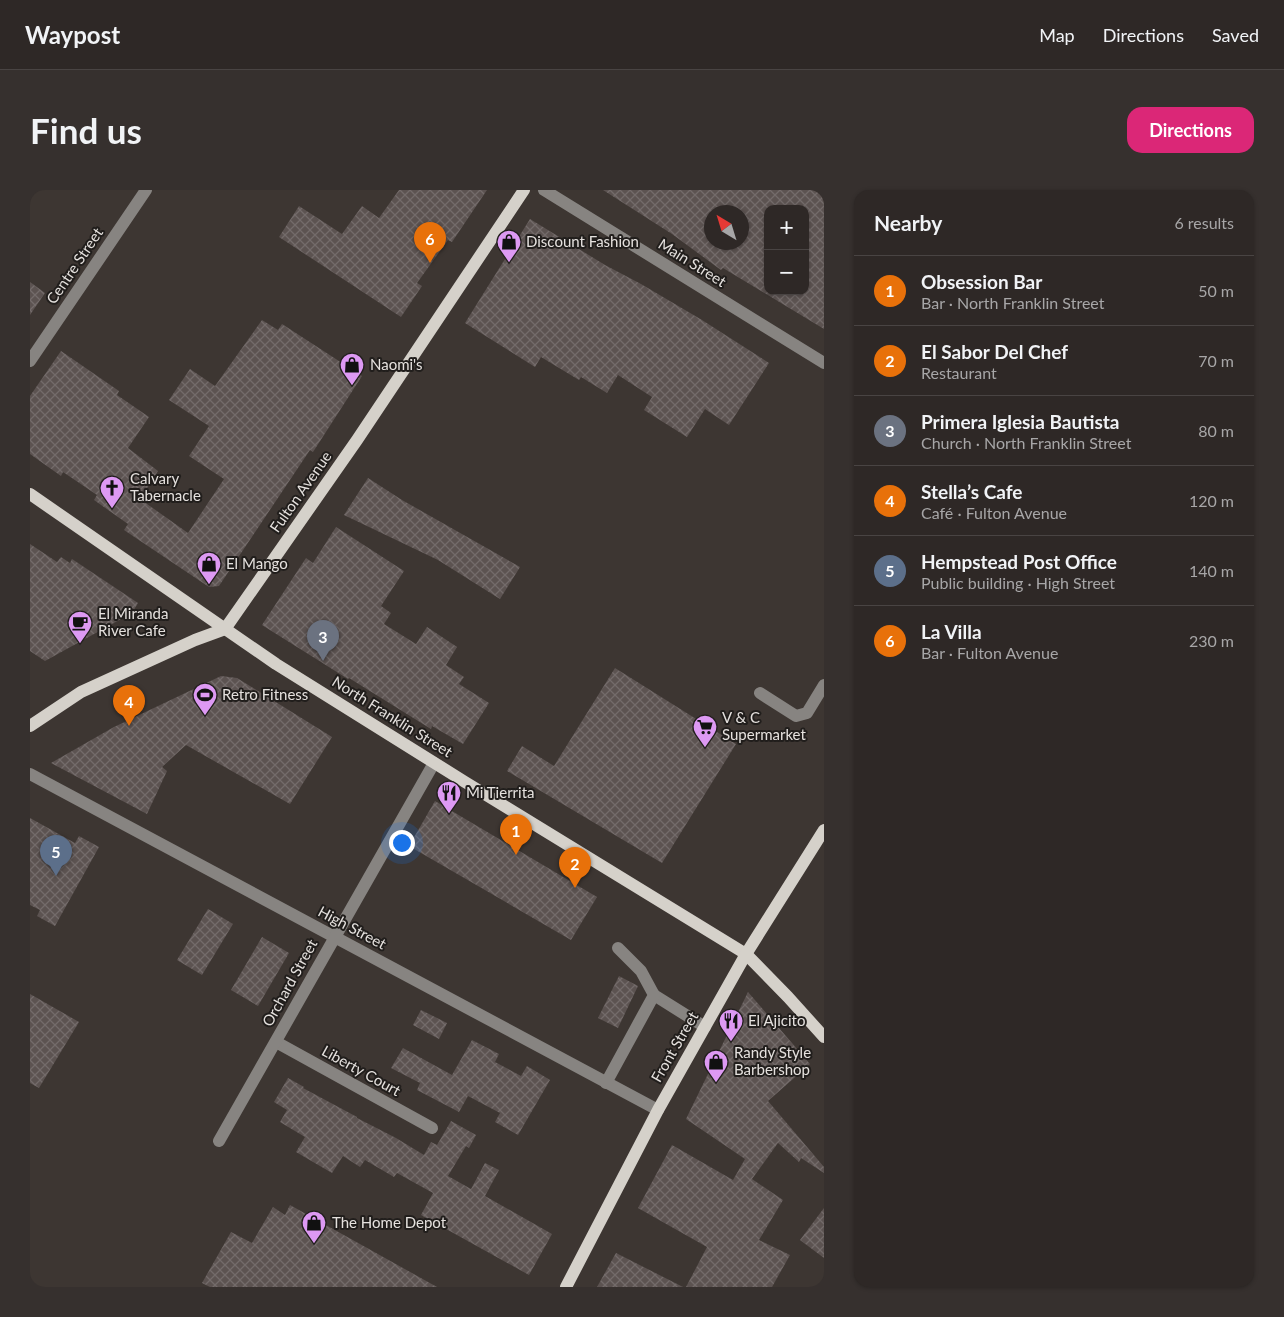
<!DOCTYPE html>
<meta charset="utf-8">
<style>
:root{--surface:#2e2826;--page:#36302e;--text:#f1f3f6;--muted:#a7a6a7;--line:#494443;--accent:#db2777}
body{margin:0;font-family:Lato,sans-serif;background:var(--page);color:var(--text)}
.controls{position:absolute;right:15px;top:15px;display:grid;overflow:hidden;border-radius:10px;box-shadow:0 1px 4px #0004}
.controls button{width:45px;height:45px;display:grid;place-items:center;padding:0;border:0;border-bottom:1px solid var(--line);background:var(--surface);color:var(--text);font:25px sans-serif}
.compass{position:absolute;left:674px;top:15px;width:45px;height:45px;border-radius:50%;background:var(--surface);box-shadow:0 1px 4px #0004;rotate:322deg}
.you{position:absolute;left:371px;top:652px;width:18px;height:18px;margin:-12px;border:4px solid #fff;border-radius:50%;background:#1a73e8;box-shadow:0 0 0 8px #1a73e833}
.badge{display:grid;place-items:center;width:32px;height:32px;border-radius:50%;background:var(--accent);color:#fff;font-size:16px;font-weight:700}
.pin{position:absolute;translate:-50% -41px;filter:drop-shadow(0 1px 2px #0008)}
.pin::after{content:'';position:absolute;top:26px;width:18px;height:15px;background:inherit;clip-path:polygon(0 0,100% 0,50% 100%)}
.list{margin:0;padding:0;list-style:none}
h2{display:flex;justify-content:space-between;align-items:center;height:65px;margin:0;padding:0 20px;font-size:21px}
h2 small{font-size:16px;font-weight:400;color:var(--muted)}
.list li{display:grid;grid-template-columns:32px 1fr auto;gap:15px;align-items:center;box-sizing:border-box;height:70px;padding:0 20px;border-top:1px solid var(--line)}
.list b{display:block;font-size:19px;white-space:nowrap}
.list p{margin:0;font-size:16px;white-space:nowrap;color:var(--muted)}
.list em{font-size:16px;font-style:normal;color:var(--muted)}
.map{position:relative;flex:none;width:794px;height:1097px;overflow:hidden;border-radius:15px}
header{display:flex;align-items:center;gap:30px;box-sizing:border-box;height:70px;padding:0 25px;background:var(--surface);border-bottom:1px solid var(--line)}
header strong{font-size:24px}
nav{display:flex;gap:28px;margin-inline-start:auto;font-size:18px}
.intro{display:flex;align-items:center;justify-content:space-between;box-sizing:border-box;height:120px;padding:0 30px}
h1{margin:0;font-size:35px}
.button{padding:12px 22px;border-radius:15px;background:var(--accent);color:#fff;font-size:18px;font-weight:700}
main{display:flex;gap:30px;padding:0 30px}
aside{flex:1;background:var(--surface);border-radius:15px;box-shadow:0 1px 4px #0004}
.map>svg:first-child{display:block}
.building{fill:url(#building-cross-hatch);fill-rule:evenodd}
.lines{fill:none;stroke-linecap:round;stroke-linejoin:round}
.minor{stroke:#878481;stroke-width:12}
.major{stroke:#d5d1ca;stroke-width:12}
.labels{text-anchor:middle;stroke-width:4;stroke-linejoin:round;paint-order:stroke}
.poi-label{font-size:15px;fill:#e5e1de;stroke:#211e1c;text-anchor:start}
.street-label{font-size:15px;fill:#e5e1de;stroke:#211e1c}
</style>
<header>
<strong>Waypost</strong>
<nav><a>Map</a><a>Directions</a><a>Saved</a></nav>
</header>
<div class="intro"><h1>Find us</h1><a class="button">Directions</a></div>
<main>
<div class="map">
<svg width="794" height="1097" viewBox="0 0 794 1097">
<defs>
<pattern id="building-cross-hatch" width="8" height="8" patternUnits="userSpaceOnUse" patternTransform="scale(1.25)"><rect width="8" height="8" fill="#5c5351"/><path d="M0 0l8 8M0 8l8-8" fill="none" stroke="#736b6a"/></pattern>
</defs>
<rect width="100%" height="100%" fill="#3d3632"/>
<!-- building -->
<g class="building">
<polygon points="369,0 457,0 422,52 418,50 387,93 392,96 371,127 249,47 269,16 312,44 332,16 349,28"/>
<path d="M573,0H794V139L693,78L691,80L642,44ZM738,19H775V101H738ZM682,22H712V52H682Z"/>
<polygon points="500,29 575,75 611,94 672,130 739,173 699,235 675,219 657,247 614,220 622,207 588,185 577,203 551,187 549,190 511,167 505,177 435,133"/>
<polygon points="0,92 15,103 0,125"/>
<polygon points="232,130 248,140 252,134 332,186 283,262 280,260 189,396 179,397 94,340 98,334 64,310 67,305 33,282 31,286 0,264 0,206 31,161 89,201 87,205 119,227 98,258 128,281 110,309 158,343 194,289 159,266 179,236 139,210 160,179 185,196"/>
<polygon points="338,288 372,310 490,377 470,409 408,370 314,325"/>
<polygon points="306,337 374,381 351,416 361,423 354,434 386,454 397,437 427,457 416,475 434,487 429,494 459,513 433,554 402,536 401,539 319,488 318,489 232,435 276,368 283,373"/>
<polygon points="0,354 27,372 31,367 40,373 42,369 108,413 102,423 15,471 0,461"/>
<polygon points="585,478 706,554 632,673 477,581 492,556 524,576"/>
<polygon points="191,486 207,488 302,547 260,614 156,555 132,577 137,581 117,624 21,573 84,537"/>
<polygon points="405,611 567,707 541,750 379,656"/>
<polygon points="0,628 45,653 49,646 69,657 25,736 7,726 10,720 0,715"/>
<polygon points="178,719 203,734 172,785 147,770"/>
<polygon points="232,747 259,763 228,816 201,800"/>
<polygon points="589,786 608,796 588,838 568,828"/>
<polygon points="718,802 780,874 738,911 794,977 794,983 771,968 769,972 748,953 722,989 753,1010 729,1050 760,1065 742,1097 656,1097 677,1057 608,1018 642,955 703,990 715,969 656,929"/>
<polygon points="0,804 49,832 9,898 0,893"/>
<polygon points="391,820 417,833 409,849 383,835"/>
<polygon points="442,850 469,864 465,872 491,886 497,876 520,890 488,945 465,932 470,923 438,906 429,922 387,900 390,893 361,878 373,858 422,885"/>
<polygon points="258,888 274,897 273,898 327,927 327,928 366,948 394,965 401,952 407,955 421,931 446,945 439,958 436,956 418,986 441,999 455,973 469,980 455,1006 522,1044 499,1085 391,1025 403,1003 367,983 364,987 335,970 330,977 313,966 302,983 266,962 275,947 250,932 257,920 244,912"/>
<polygon points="260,1015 407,1097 180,1097 172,1093 201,1042 222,1053 243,1017 255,1025"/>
<polygon points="794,1018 794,1068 770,1050"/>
<polygon points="586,1063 653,1097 567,1097"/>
</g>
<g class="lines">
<!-- minor -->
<g class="minor">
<polyline points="514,0 794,173"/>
<polyline points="0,171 116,0"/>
<polyline points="730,503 766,526 777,523 794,495"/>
<polyline points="0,584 628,920"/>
<polyline points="624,805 675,837"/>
<polyline points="246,852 402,938"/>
<polyline points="576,893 624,805 611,781 588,758"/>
<polyline points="189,951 404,573"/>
</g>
<!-- major -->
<g class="major">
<polyline points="0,304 246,474 435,592 716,764 758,807 794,847"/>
<polyline points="0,536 51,502 165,450 195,439 327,250 494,0"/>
<polyline points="536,1097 628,920 716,764 794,640"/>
</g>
</g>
<!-- icons -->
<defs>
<symbol id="shop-pin" viewBox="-11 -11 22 30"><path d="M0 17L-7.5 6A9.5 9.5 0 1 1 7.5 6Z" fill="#dd99f3" stroke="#211e1c"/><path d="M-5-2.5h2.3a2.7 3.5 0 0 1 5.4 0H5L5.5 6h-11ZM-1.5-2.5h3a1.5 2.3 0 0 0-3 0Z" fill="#111"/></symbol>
<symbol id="church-pin" viewBox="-11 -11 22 30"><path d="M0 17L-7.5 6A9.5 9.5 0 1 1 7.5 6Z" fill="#dd99f3" stroke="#211e1c"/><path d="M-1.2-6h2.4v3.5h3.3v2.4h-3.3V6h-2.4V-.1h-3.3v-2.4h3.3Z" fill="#111"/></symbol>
<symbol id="cafe-pin" viewBox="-11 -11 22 30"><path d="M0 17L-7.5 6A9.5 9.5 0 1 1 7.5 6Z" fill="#dd99f3" stroke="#211e1c"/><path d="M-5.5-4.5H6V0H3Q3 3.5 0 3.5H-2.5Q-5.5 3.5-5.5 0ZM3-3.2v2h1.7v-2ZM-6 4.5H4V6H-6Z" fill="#111"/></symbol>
<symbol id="stadium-pin" viewBox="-11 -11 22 30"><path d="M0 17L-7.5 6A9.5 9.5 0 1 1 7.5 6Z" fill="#dd99f3" stroke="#211e1c"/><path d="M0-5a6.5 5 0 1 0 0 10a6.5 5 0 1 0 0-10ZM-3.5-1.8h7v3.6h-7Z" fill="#111"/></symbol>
<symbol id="supermarket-pin" viewBox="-11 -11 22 30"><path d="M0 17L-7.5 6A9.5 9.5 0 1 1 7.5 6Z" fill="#dd99f3" stroke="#211e1c"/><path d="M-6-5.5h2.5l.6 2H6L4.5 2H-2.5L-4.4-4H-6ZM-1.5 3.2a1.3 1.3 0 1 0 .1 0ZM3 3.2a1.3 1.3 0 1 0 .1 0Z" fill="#111"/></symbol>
<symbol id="restaurant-pin" viewBox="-11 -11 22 30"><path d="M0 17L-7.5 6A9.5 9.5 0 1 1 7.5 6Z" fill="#dd99f3" stroke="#211e1c"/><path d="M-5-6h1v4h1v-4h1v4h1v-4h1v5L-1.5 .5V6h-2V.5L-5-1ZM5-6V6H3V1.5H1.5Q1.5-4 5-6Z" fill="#111"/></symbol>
</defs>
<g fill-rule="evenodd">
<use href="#shop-pin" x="465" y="38" width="28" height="38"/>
<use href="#shop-pin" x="308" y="161" width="28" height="38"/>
<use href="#church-pin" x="68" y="284" width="28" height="38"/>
<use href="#shop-pin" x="165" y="360" width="28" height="38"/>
<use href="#cafe-pin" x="36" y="419" width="28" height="38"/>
<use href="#stadium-pin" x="161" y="491" width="28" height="38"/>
<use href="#supermarket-pin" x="661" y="523" width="28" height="38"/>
<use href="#restaurant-pin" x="405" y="589" width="28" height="38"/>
<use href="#restaurant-pin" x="687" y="817" width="28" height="38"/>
<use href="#shop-pin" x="672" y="858" width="28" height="38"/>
<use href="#shop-pin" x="270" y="1019" width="28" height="38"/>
</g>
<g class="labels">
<!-- poi labels -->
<g class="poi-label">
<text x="496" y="57">Discount Fashion</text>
<text x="340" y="180">Naomi's</text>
<text x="100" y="294">Calvary<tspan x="100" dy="17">Tabernacle</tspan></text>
<text x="196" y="379">El Mango</text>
<text x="68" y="429">El Miranda<tspan x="68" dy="17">River Cafe</tspan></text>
<text x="192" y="510">Retro Fitness</text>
<text x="692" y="533">V &amp; C<tspan x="692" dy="17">Supermarket</tspan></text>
<text x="436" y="608">Mi Tierrita</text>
<text x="718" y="836">El Ajicito</text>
<text x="704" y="868">Randy Style<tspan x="704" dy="17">Barbershop</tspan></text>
<text x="302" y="1038">The Home Depot</text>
</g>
<!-- street labels -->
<g class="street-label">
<text transform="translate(662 73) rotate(32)" y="5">Main Street</text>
<text transform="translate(45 76) rotate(-56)" y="5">Centre Street</text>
<text transform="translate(271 302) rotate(-55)" y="5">Fulton Avenue</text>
<text transform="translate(362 527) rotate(32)" y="5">North Franklin Street</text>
<text transform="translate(322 738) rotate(28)" y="5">High Street</text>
<text transform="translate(260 793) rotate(-61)" y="5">Orchard Street</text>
<text transform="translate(645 857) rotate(-60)" y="5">Front Street</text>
<text transform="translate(331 881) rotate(29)" y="5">Liberty Court</text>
</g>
</g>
</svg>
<div class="controls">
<button>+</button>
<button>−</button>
</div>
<svg class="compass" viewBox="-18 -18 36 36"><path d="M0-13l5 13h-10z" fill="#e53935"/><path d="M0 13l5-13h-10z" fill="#a7a6a7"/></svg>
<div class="you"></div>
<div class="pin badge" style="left:486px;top:665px;background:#e8710a">1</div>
<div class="pin badge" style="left:545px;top:698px;background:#e8710a">2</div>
<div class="pin badge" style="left:293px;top:471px;background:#6b7280">3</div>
<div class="pin badge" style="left:99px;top:536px;background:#e8710a">4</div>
<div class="pin badge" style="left:26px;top:686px;background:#5c6f8a">5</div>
<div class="pin badge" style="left:400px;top:73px;background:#e8710a">6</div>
</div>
<aside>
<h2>Nearby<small>6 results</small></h2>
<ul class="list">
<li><span class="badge" style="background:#e8710a">1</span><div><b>Obsession Bar</b><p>Bar · North Franklin Street</p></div><em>50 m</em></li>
<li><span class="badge" style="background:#e8710a">2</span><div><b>El Sabor Del Chef</b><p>Restaurant</p></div><em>70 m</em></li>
<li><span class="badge" style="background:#6b7280">3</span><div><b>Primera Iglesia Bautista</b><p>Church · North Franklin Street</p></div><em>80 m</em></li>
<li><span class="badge" style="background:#e8710a">4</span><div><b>Stella’s Cafe</b><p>Café · Fulton Avenue</p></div><em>120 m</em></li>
<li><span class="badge" style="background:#5c6f8a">5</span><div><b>Hempstead Post Office</b><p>Public building · High Street</p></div><em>140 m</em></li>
<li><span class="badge" style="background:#e8710a">6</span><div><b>La Villa</b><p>Bar · Fulton Avenue</p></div><em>230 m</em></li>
</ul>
</aside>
</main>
